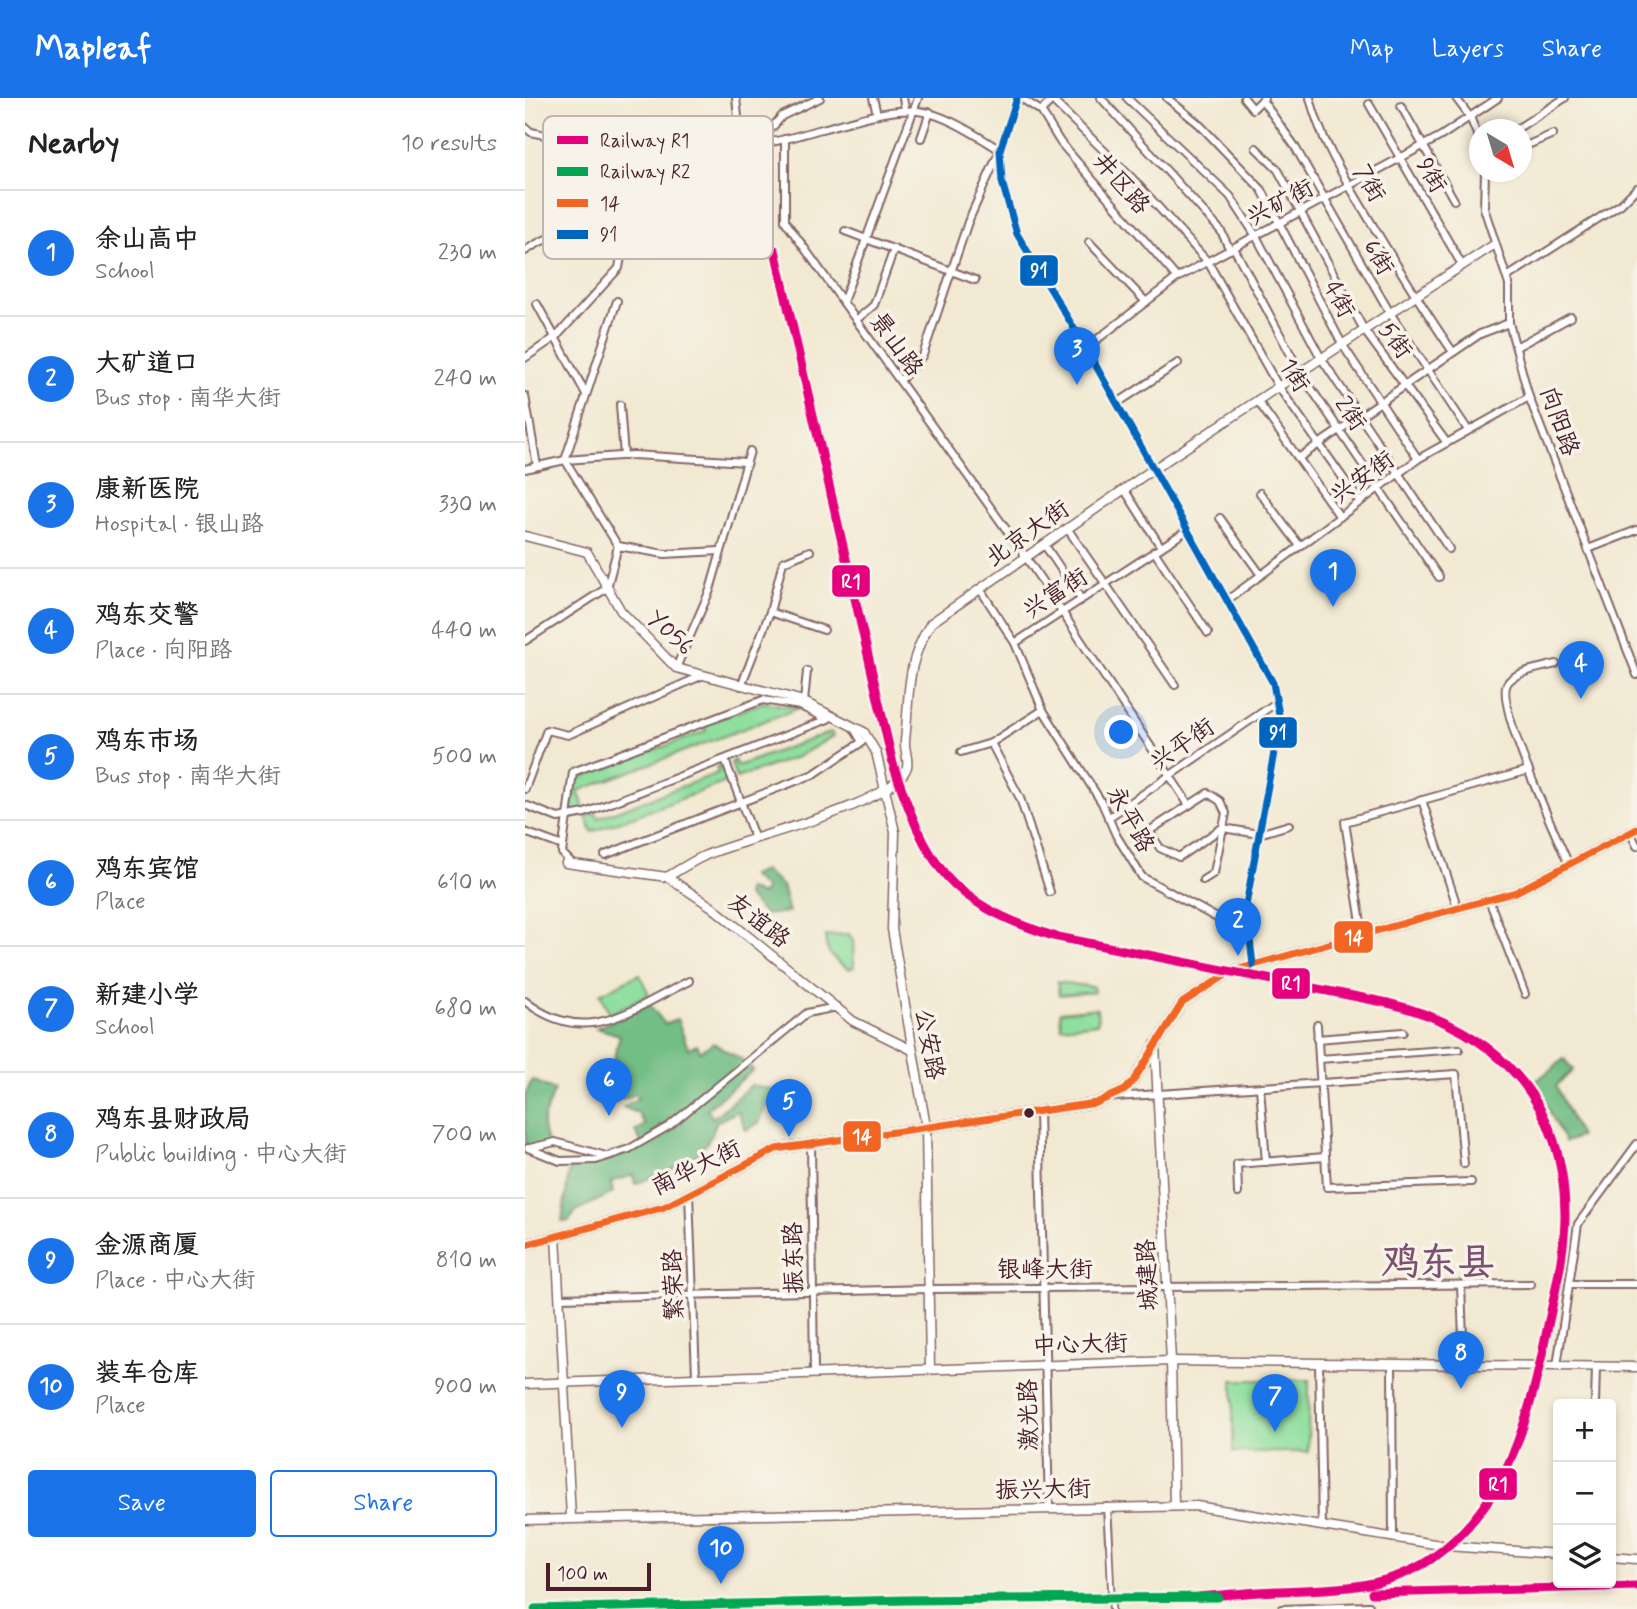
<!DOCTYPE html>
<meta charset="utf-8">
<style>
:root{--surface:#fff;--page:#f2f2f2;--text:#222;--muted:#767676;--line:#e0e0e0;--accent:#1a73e8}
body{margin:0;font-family:Mynerve,"LXGW WenKai TC",sans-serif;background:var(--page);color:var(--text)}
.controls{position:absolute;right:21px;bottom:21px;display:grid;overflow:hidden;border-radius:7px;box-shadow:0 4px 10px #0003}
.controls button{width:63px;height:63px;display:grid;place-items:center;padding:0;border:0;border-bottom:2px solid var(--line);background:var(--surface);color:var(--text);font:35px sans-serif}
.compass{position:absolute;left:944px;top:21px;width:63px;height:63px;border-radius:50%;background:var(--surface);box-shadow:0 4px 10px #0003;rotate:142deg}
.scale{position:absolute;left:21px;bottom:18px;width:105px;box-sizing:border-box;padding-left:7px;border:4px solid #4a1f2b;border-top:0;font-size:19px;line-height:24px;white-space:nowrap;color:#4a1f2b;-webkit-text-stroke:5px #f7f3e8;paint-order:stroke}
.you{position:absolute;left:597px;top:635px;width:24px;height:24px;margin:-18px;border:5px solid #fff;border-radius:50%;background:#1a73e8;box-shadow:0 0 0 10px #1a73e833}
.badge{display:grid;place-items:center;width:46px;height:46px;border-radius:50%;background:var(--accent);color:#fff;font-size:23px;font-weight:700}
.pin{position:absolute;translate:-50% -58px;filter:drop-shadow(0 2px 4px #0008)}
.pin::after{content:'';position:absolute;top:37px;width:24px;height:21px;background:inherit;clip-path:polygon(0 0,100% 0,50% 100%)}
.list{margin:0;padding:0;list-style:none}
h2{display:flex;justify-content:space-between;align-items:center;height:91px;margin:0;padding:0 28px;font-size:30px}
h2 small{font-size:23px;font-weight:400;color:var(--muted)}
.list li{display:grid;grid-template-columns:46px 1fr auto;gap:21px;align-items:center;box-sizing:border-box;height:126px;padding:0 28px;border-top:2px solid var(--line)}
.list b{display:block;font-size:26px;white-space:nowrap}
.list p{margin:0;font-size:23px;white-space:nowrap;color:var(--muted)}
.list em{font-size:23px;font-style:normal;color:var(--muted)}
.actions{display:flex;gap:14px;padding:21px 28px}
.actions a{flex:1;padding:16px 0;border:2px solid var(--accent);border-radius:7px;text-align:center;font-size:24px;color:var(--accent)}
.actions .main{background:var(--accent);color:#fff}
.icon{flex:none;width:38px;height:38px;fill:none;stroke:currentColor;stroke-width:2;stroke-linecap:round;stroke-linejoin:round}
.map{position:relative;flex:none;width:1112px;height:1511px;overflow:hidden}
header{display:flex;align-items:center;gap:42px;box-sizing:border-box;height:98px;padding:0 35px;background:var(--accent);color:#fff}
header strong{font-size:33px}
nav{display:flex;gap:38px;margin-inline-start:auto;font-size:24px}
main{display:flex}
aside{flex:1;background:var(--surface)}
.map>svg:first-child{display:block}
.green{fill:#8fdf9e;stroke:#6c7f64;stroke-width:2}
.forest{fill:#73be85;stroke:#5e6e58;stroke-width:2}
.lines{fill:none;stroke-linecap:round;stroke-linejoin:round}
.pedestrian-casing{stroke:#856665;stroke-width:8}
.minor-casing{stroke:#856665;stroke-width:10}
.tertiary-casing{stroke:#856665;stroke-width:11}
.secondary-casing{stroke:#856665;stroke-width:12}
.pedestrian{stroke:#fff;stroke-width:4.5}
.minor{stroke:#fff;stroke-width:6}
.tertiary{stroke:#fff;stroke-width:8}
.secondary{stroke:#fff;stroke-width:9}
.bus-1-casing{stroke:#f7f3e8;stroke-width:12}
.bus-2-casing{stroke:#f7f3e8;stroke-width:12}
.bus-1{stroke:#f26522;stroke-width:7}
.bus-2{stroke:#0065bd;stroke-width:7}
.rail-1-casing{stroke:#f7f3e8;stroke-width:14}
.rail-2-casing{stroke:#f7f3e8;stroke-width:14}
.rail-1{stroke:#e5007d;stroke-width:9}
.rail-2{stroke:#00a651;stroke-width:9}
.bus-dot{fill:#4a1f2b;stroke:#f7f3e8;stroke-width:2.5}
.labels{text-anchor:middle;stroke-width:7;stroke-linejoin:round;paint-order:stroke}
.street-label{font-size:24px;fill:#4a1f2b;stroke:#f7f3e8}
.town-label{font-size:38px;font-weight:bold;fill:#7c5070;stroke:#f7f3e8}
.key{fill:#f7f3e8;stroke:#c3b3af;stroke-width:2}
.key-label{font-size:19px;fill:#4a1f2b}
.line-badge{stroke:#f7f3e8;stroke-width:2.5}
.badge-label{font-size:19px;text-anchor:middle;font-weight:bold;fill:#fff}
</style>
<header>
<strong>Mapleaf</strong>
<nav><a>Map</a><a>Layers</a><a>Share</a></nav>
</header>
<main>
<aside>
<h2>Nearby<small>10 results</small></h2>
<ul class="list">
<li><span class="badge">1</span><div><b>余山高中</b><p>School</p></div><em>230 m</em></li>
<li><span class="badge">2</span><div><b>大矿道口</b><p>Bus stop · 南华大街</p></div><em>240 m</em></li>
<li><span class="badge">3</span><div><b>康新医院</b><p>Hospital · 银山路</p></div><em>330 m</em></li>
<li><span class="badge">4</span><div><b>鸡东交警</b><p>Place · 向阳路</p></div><em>440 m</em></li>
<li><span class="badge">5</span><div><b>鸡东市场</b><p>Bus stop · 南华大街</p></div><em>500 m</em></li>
<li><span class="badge">6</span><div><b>鸡东宾馆</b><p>Place</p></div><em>610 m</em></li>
<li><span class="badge">7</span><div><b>新建小学</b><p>School</p></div><em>680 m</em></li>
<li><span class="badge">8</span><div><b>鸡东县财政局</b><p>Public building · 中心大街</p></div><em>700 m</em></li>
<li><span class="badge">9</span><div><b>金源商厦</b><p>Place · 中心大街</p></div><em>810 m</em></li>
<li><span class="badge">10</span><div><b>装车仓库</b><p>Place</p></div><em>900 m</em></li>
</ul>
<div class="actions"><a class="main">Save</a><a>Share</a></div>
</aside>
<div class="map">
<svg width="1112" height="1511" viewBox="0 0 1112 1511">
<rect width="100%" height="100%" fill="#f7f3e8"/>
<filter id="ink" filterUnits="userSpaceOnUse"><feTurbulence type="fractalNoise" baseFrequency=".0143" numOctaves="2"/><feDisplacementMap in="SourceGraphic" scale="14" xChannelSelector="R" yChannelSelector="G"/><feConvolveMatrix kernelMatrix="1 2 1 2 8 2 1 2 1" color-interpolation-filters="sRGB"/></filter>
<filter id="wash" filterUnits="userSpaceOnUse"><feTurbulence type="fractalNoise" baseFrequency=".00686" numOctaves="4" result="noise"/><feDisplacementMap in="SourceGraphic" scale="28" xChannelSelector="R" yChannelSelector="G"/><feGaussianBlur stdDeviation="1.57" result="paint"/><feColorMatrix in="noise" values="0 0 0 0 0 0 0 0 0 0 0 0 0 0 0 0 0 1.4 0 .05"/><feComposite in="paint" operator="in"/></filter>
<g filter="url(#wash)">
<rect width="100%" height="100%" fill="#f2e9d2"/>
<!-- green -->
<g class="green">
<polygon points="239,604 274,610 53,693 60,712 48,715 46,712 53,674 56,679 181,633 179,626"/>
<polygon points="306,634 308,638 272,659 211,680 206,665 209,662 212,668"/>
<polygon points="195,668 204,683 67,734 61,718 71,715 73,720 193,675 191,669"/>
<path d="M324,836L328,843L329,869L325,871C312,865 298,854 301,838Z"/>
<polygon points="114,876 124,896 85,916 75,896"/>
<polygon points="532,884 568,889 569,894 534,897"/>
<polygon points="572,910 573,925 536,929 535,914"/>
<polygon points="708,1282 784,1282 783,1354 708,1354"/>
</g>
<!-- forest -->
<g class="forest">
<polygon points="239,773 257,788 264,814 240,817 221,797 223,791 236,797 241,791 226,778"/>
<path d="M124,906L140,926L152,921L163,950L172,947L175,953L189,945C205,957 216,957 228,972L182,1011L188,1020L226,987L260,994L240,1010L234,1025L221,1032L213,1013L191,1024C180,1065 146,1071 110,1086L108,1077L86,1084L88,1095L51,1113L44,1123L37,1124L44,1071L79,1064L119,1049L110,1033L120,1027L113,1015L98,1009L113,1000L110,996L99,1001L90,999L97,988L93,982L97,969L90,966L92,961L89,960L95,937L71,930Z"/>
<polygon points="1039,961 1048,972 1031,988 1055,1039 1040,1044 1010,984"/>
<path d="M7,982L30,992C20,1018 12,1020 24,1049L1,1056L0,997Z"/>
</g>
</g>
<g filter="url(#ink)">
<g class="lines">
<defs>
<polyline id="pedestrian" points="584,1443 587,1511"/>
<g id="minor">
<polyline points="211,0 216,46"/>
<polyline points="348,0 352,16"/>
<polyline points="378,0 380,11"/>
<polyline points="496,0 516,13 529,0"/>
<polyline points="576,0 696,133 705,152"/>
<polyline points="602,0 705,98 731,138 796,260 924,451"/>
<polyline points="642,0 674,26 737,92 817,246 893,361"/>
<polyline points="719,0 728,11 739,0"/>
<path d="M785,0C796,43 819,79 841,116C869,163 897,209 928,254"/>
<polyline points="931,0 945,19 954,41"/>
<polyline points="527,2 607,80 683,164 753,288 835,404"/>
<polyline points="737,2 769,47 865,215 943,332"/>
<polyline points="844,6 937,167"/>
<polyline points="876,8 929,102"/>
<polyline points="516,13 535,44 652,180"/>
<path d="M0,29L6,34L61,46L87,27C139,35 193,49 245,44C262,42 280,35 297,31C387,6 394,0 475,52L443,124L398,257L375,283"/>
<polyline points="990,32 1040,0"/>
<polyline points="396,40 405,14"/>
<polyline points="260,41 260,123 501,459 664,707"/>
<polyline points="234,45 257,18 295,0"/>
<polyline points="731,50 753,72 839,232 922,345"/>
<polyline points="996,50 1028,36"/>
<polyline points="960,74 959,110 984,187 984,225 1004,299 1112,577"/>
<polyline points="320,133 450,182"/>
<polyline points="100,135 111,100"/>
<polyline points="564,144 621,204"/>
<polyline points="709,150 775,274 914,479"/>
<path d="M0,153C36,129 48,134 88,143L100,135L94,170L32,238L0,260"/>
<polyline points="982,179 1096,106 1112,90"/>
<polyline points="318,204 393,0"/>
<polyline points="12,206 61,296"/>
<polyline points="331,222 349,207 369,151"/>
<polyline points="991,249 1046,219"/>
<polyline points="561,250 652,180 916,38 973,0"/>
<polyline points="0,298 12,368"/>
<polyline points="732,302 815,419"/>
<polyline points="591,306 653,265"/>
<polyline points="95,307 99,358"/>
<polyline points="775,359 955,236 984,225"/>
<polyline points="0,371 40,362 92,203"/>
<polyline points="599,391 636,449"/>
<polyline points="735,395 775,448"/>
<polyline points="695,420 736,477"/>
<polyline points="542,430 650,587"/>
<polyline points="519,446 556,501"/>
<polyline points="93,448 40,362 109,357 221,364"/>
<polyline points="1063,451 1112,432"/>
<polyline points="629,453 683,535"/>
<polyline points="455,491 490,545"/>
<polyline points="701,503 893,361 1004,299"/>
<polyline points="245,514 299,532"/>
<polyline points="0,543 82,490 93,448 140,456 195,453"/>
<path d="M1031,566C1017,570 989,573 982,586C970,607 1032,739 1044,767"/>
<polyline points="151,570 185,492 225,353"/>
<polyline points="216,588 245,514 258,464 285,453"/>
<polyline points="279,604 282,573"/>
<polyline points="518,612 577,705 591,737 617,779 725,838"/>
<polyline points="466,645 495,700 525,794"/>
<polyline points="436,654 466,645 518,612 490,545 661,433"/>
<polyline points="200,662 230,741"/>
<polyline points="0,691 22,632 43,637 176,578"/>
<polyline points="897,702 933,811"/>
<polyline points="0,707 33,720 60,715 303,621"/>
<polyline points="583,720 752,604"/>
<polyline points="0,734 38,748"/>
<polyline points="1105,734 1112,748"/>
<polyline points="80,757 289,676 337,644 328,629"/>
<polyline points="48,766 37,755 48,674 238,602 275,608 302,621"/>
<polyline points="678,782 689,775 701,715 695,703 683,695 624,733 635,750 654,759 697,730 698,730 734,736 764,727"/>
<polyline points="964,802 1000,896"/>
<polyline points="838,837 820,724 1004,672"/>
<path d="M0,903C61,951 105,912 164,883"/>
<polyline points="792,927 802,1089 946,1084"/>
<polyline points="792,941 878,934"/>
<polyline points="794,961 934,951"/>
<polyline points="735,990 741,1064"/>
<polyline points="590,999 931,976 939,1066"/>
<polyline points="514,1014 524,1410"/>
<polyline points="286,1046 289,1274"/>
<polyline points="3,1050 35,1063 71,1062 104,1051 144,1028 282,915 312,909"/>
<polyline points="5,1050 30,1044 81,1058"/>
<polyline points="713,1095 712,1066 800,1059"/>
<polyline points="164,1096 171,1278"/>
<polyline points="1046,1186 1112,1186"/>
<polyline points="936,1187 939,1268"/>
<polyline points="35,1200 404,1191 1006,1186"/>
<polyline points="794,1265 797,1428"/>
<polyline points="867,1266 868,1440"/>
<polyline points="1032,1268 1053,1126 1112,1046"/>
<polyline points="1070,1306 1071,1269"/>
<polyline points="582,1409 584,1443"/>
<polyline points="757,1511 844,1508 844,1511"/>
</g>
<g id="tertiary">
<polyline points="492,0 475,52 477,84 492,136 561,250 748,585 755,622 721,807 728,867"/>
<polyline points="0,438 62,454 96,513 151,570 275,602 339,634 351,654 370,734 367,831 401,1029 405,1270"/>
<polyline points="41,765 142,779 187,809 328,923 387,952"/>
<path d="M142,779C154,772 166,764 179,758C218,740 370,708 382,669C384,661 379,651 380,643C385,596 380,566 406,525L627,372L970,146"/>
<polyline points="630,946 646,1263 649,1408"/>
<polyline points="31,1138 46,1419"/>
<polyline points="0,1286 646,1263 1112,1269"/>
<polyline points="0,1422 671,1408 922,1448 1033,1456"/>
<polyline points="1086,1459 1112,1461"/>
</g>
<polyline id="secondary" points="0,1147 139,1109 251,1051 571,1005 600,992 609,982 657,905 707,873 991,794 1112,731"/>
</defs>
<!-- pedestrian casing -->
<use href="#pedestrian" class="pedestrian-casing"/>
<!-- minor casing -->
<use href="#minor" class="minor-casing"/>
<!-- tertiary casing -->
<use href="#tertiary" class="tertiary-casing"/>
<!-- secondary casing -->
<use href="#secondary" class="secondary-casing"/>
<!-- pedestrian -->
<use href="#pedestrian" class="pedestrian"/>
<!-- minor -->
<use href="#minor" class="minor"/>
<!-- tertiary -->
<use href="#tertiary" class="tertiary"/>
<!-- secondary -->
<use href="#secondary" class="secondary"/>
<defs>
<polyline id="bus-1" points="0,1147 139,1109 251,1051 571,1005 600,992 609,982 657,905 707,873 991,794 1112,731"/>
<polyline id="bus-2" points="492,0 475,52 477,84 492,136 561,250 748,585 755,622 721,807 728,867"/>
</defs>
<!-- bus-1 casing -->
<use href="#bus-1" class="bus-1-casing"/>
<!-- bus-2 casing -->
<use href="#bus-2" class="bus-2-casing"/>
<!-- bus-1 -->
<use href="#bus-1" class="bus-1"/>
<!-- bus-2 -->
<use href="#bus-2" class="bus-2"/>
<defs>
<g id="rail-1">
<path d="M250,152L368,666C403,769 421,803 528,838L863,905C971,931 1040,1002 1040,1117C1040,1158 1028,1201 1020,1242C1003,1327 980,1409 906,1461C861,1492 806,1491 753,1493C727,1494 700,1497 674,1499"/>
<polyline points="847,1495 1112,1488"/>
</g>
<polyline id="rail-2" points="10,1511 382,1502 693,1499"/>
</defs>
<!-- rail-1 casing -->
<use href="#rail-1" class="rail-1-casing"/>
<!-- rail-2 casing -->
<use href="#rail-2" class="rail-2-casing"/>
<!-- rail-1 -->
<use href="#rail-1" class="rail-1"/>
<!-- rail-2 -->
<use href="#rail-2" class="rail-2"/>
</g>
</g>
<!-- markers -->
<circle class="bus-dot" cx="504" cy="1015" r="6"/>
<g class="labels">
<!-- street labels -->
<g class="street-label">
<text transform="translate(907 77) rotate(60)" y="8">9街</text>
<text transform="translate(597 85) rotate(49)" y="8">井区路</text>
<text transform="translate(845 85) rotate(60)" y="8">7街</text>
<text transform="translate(755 104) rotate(-28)" y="8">兴矿街</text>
<text transform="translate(854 159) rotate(60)" y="8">6街</text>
<text transform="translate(815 201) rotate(62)" y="8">4街</text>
<text transform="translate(871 242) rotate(54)" y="8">5街</text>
<text transform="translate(372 246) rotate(54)" y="8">景山路</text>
<text transform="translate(770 277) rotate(58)" y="8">1街</text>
<text transform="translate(826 315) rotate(56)" y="8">2街</text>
<text transform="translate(1035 323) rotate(70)" y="8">向阳路</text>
<text transform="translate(837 379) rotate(-36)" y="8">兴安街</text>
<text transform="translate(502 435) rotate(-35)" y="8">北京大街</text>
<text transform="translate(530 495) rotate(-33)" y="8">兴富街</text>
<text transform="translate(146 534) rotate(42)" y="8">Y056</text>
<text transform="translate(657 646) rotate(-35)" y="8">兴平街</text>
<text transform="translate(606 721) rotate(61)" y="8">永平路</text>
<text transform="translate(234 822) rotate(38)" y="8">友谊路</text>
<text transform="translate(405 946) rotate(80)" y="8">公安路</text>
<text transform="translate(171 1069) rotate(-26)" y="8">南华大街</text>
<text transform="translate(268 1160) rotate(-91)" y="8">振东路</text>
<text x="520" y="1179">银峰大街</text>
<text transform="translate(622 1177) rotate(-93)" y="8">城建路</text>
<text transform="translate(148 1187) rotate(-92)" y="8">繁荣路</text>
<text transform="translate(555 1246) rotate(-2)" y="8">中心大街</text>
<text transform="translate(503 1317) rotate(-91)" y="8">激光路</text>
<text transform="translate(518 1391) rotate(-1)" y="8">振兴大街</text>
</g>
<!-- town labels -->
<g class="town-label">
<text x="913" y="1176">鸡东县</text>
</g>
</g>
<!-- legend -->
<rect x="18" y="18" width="230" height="143" rx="10" class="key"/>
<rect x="32" y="38" width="31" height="8" fill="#e5007d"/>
<rect x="32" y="69" width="31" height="9" fill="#00a651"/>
<rect x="32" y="101" width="31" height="8" fill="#f26522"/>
<rect x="32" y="132" width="31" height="9" fill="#0065bd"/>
<g class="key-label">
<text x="75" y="49">Railway R1</text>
<text x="75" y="80">Railway R2</text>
<text x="75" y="112">14</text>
<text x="75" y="143">91</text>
</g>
<g class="line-badge">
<rect x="494" y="156" width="40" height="33" rx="7" fill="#0065bd"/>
<rect x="306" y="466" width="40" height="34" rx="7" fill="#e5007d"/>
<rect x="733" y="618" width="40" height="33" rx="7" fill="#0065bd"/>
<rect x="808" y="822" width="41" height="34" rx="7" fill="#f26522"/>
<rect x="746" y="869" width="40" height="33" rx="7" fill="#e5007d"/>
<rect x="317" y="1022" width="40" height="33" rx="7" fill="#f26522"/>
<rect x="953" y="1369" width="40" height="34" rx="7" fill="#e5007d"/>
</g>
<g class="badge-label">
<text x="514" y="179">91</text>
<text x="326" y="490">R1</text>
<text x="753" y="641">91</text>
<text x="829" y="846">14</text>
<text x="766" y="892">R1</text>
<text x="337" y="1045">14</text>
<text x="973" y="1393">R1</text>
</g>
</svg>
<div class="controls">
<button>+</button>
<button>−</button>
<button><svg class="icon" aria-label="layers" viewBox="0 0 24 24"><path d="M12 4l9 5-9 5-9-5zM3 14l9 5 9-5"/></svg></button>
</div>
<svg class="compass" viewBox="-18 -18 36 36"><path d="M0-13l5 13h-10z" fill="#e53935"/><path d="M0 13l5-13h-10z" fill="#767676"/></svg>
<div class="scale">100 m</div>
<div class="you"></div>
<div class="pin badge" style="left:808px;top:509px">1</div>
<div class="pin badge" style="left:713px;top:858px">2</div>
<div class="pin badge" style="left:552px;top:287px">3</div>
<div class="pin badge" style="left:1056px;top:601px">4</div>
<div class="pin badge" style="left:264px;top:1039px">5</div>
<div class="pin badge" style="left:84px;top:1018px">6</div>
<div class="pin badge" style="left:750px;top:1334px">7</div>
<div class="pin badge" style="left:936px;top:1291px">8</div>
<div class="pin badge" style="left:97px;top:1330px">9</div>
<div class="pin badge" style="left:196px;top:1486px">10</div>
</div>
</main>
